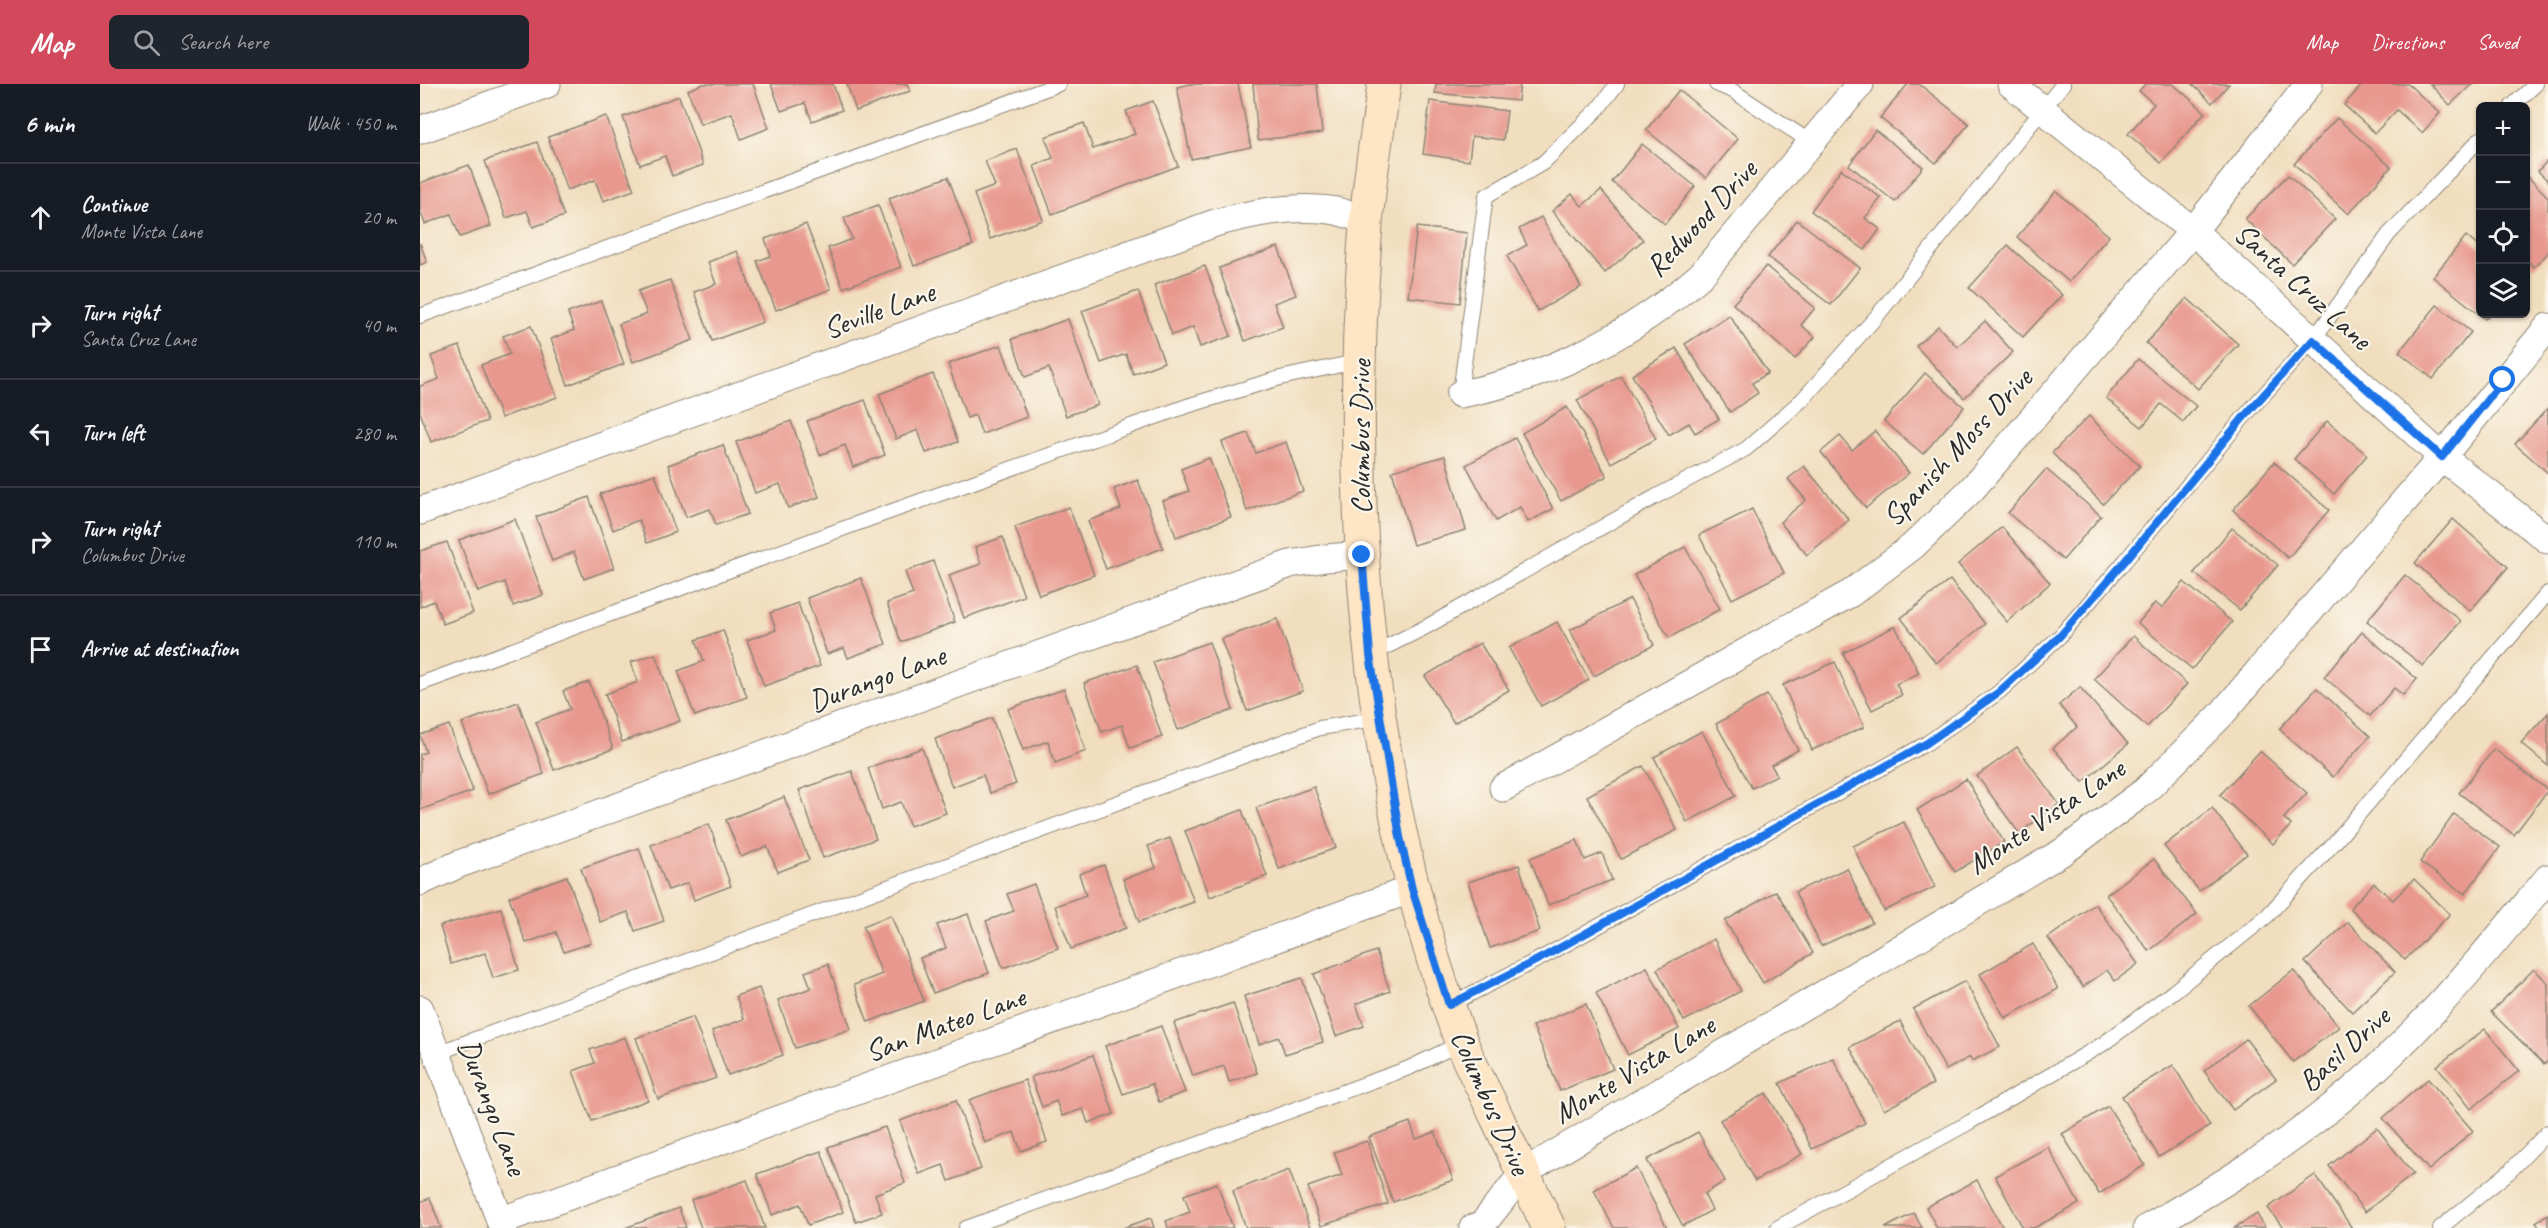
<!DOCTYPE html>
<meta charset="utf-8">
<style>
:root{--surface:#171b24;--page:#20242c;--text:#f1f3f6;--muted:#9ea1a6;--line:#363941;--accent:#d1495b}
body{margin:0;font-family:Caveat,sans-serif;background:var(--page);color:var(--text)}
.controls{position:absolute;right:18px;top:18px;display:grid;overflow:hidden;border-radius:9px;box-shadow:0 2px 4px #0004}
.controls button{width:54px;height:54px;display:grid;place-items:center;padding:0;border:0;border-bottom:2px solid var(--line);background:var(--surface);color:var(--text);font:30px sans-serif}
.stop{position:absolute;width:18px;height:18px;margin:-14px;border:4px solid #1a73e8;border-radius:50%;background:#fff}
.stop.end{background:#1a73e8;border-color:#fff;box-shadow:0 2px 6px #0008}
.list{margin:0;padding:0;list-style:none}
h2{display:flex;justify-content:space-between;align-items:center;height:78px;margin:0;padding:0 24px;font-size:26px}
h2 small{font-size:20px;font-weight:400;color:var(--muted)}
.list li{display:grid;grid-template-columns:39px 1fr auto;gap:18px;align-items:center;box-sizing:border-box;height:108px;padding:0 24px;border-top:2px solid var(--line)}
.list b{display:block;font-size:22px;white-space:nowrap}
.list p{margin:0;font-size:20px;white-space:nowrap;color:var(--muted)}
.list em{font-size:20px;font-style:normal;color:var(--muted)}
.icon{flex:none;width:33px;height:33px;fill:none;stroke:currentColor;stroke-width:2;stroke-linecap:round;stroke-linejoin:round}
.map{position:relative;flex:none;width:2128px;height:1144px;overflow:hidden}
header{display:flex;align-items:center;gap:36px;box-sizing:border-box;height:84px;padding:0 30px;background:var(--accent);color:#fff}
header strong{font-size:28px}
nav{display:flex;gap:33px;margin-inline-start:auto;font-size:21px}
.search{width:420px;height:54px;background:var(--page);display:flex;align-items:center;gap:15px;box-sizing:border-box;padding:0 21px;border-radius:9px;color:var(--muted);font-size:22px}
main{display:flex}
aside{flex:1;background:var(--surface)}
.map>svg:first-child{display:block}
.building{fill:#e8988e}
.lines{fill:none;stroke-linecap:round;stroke-linejoin:round}
.lane-casing{stroke:#8e8475;stroke-width:16}
.street-casing{stroke:#8e8475;stroke-width:29}
.secondary-casing{stroke:#8e8475;stroke-width:35}
.lane{stroke:#fff;stroke-width:14}
.street{stroke:#fff;stroke-width:27}
.secondary{stroke:#fde5c5;stroke-width:33}
.route{stroke:#1a73e8;stroke-width:8}
.labels{text-anchor:middle;stroke-width:4.5;stroke-linejoin:round;paint-order:stroke}
.street-label{font-size:30px;fill:#2b2b2b;stroke:#fbf7ec}
</style>
<header>
<strong>Map</strong>
<div class="search"><svg class="icon" aria-label="search" viewBox="0 0 24 24"><circle cx="10" cy="10" r="6"/><path d="M15 15l6 6"/></svg>Search here</div>
<nav><a>Map</a><a>Directions</a><a>Saved</a></nav>
</header>
<main>
<aside>
<h2>6 min<small>Walk · 450 m</small></h2>
<ul class="list">
<li><svg class="icon" aria-label="ahead" viewBox="0 0 24 24"><path d="M12 20V5M6 11l6-6 6 6"/></svg><div><b>Continue</b><p>Monte Vista Lane</p></div><em>20 m</em></li>
<li><svg class="icon" aria-label="right" viewBox="0 0 24 24"><path d="M7 20v-9h11M14 6l5 5-5 5"/></svg><div><b>Turn right</b><p>Santa Cruz Lane</p></div><em>40 m</em></li>
<li><svg class="icon" aria-label="left" viewBox="0 0 24 24"><path d="M17 20v-9H6M10 6l-5 5 5 5"/></svg><div><b>Turn left</b></div><em>280 m</em></li>
<li><svg class="icon" aria-label="right" viewBox="0 0 24 24"><path d="M7 20v-9h11M14 6l5 5-5 5"/></svg><div><b>Turn right</b><p>Columbus Drive</p></div><em>110 m</em></li>
<li><svg class="icon" aria-label="arrive" viewBox="0 0 24 24"><path d="M6 21V4h12l-3 4 3 4H6"/></svg><div><b>Arrive at destination</b></div></li>
</ul>
</aside>
<div class="map">
<svg width="2128" height="1144" viewBox="0 0 2128 1144">
<rect width="100%" height="100%" fill="#fbf7ec"/>
<filter id="ink" filterUnits="userSpaceOnUse"><feTurbulence type="fractalNoise" baseFrequency=".0167" numOctaves="2"/><feDisplacementMap in="SourceGraphic" scale="12" xChannelSelector="R" yChannelSelector="G"/><feConvolveMatrix kernelMatrix="1 2 1 2 8 2 1 2 1" color-interpolation-filters="sRGB"/></filter>
<filter id="wash" filterUnits="userSpaceOnUse"><feTurbulence type="fractalNoise" baseFrequency=".008" numOctaves="4" result="noise"/><feDisplacementMap in="SourceGraphic" scale="24" xChannelSelector="R" yChannelSelector="G"/><feGaussianBlur stdDeviation="1.35" result="paint"/><feColorMatrix in="noise" values="0 0 0 0 0 0 0 0 0 0 0 0 0 0 0 0 0 1.4 0 .05"/><feComposite in="paint" operator="in"/></filter>
<g filter="url(#wash)">
<rect width="100%" height="100%" fill="#f1debf"/>
<g id="blocks">
<!-- building -->
<g class="building">
<polygon points="283,0 333,0 349,44 321,55 312,29 280,40 268,6"/>
<polygon points="351,0 413,0 422,26 392,37 385,19 361,27"/>
<polygon points="427,0 487,0 490,7 436,27"/>
<polygon points="770,0 818,0 831,63 771,75 757,3"/>
<polygon points="833,0 897,0 902,49 838,56"/>
<polygon points="1016,0 1100,0 1098,17 1015,9"/>
<polygon points="1488,0 1499,0 1549,40 1516,79 1460,34"/>
<polygon points="1725,0 1753,0 1785,28 1741,79 1708,50 1734,20 1719,7"/>
<polygon points="1772,0 1809,0 1792,19"/>
<polygon points="1943,0 1988,0 2020,29 2002,49 1977,26 1955,49 1924,21"/>
<polygon points="2010,0 2052,0 2030,21"/>
<polygon points="1259,6 1318,55 1286,94 1226,46"/>
<polygon points="259,12 283,81 252,92 245,72 220,81 203,33"/>
<polygon points="733,17 758,82 632,130 614,82 633,74 625,53 664,39 673,65 715,50 706,27"/>
<polygon points="1010,17 1087,27 1083,56 1052,52 1049,77 1003,70"/>
<polygon points="186,32 214,106 183,117 175,96 147,106 128,53"/>
<polygon points="1917,34 1971,83 1928,130 1874,80"/>
<polygon points="1455,46 1503,83 1475,118 1429,81"/>
<polygon points="117,58 144,132 113,143 107,127 86,134 65,77"/>
<polygon points="1222,60 1275,102 1245,140 1192,98"/>
<polygon points="597,65 623,136 570,155 554,110 575,102 565,77"/>
<polygon points="2128,76 2128,97 2118,87"/>
<polygon points="49,81 71,142 40,153 31,130 5,140 0,126 0,99"/>
<polygon points="1421,85 1461,114 1445,134 1460,145 1445,166 1391,127"/>
<polygon points="1868,91 1915,135 1872,180 1825,135"/>
<polygon points="2106,91 2128,113 2128,169 2114,183 2106,175"/>
<polygon points="528,93 553,161 494,182 469,114"/>
<polygon points="1181,106 1223,156 1185,189 1132,127 1152,110 1162,122"/>
<polygon points="1636,107 1689,152 1649,198 1597,153"/>
<polygon points="458,121 481,183 423,204 408,164 432,155 424,134"/>
<polygon points="1121,133 1161,203 1118,227 1087,172 1107,161 1099,145"/>
<polygon points="1377,136 1440,184 1411,221 1348,173"/>
<polygon points="386,140 411,205 356,226 337,177 351,172 345,155"/>
<polygon points="997,143 1047,149 1040,219 988,213"/>
<polygon points="2046,152 2060,164 2060,230 2070,230 2065,235 2013,193"/>
<polygon points="0,159 7,178 0,181"/>
<polygon points="1588,161 1642,211 1603,253 1549,204"/>
<polygon points="858,163 876,211 854,219 863,243 825,257 799,184"/>
<polygon points="317,167 343,238 292,257 274,208 296,200 288,178"/>
<polygon points="785,182 811,252 780,263 773,243 752,251 734,201"/>
<polygon points="1346,182 1395,224 1381,241 1395,253 1375,275 1313,220"/>
<polygon points="250,196 273,256 213,278 199,240 227,230 218,207"/>
<polygon points="718,207 744,278 713,290 706,270 681,279 662,227"/>
<polygon points="1767,214 1818,260 1778,305 1726,259"/>
<polygon points="181,217 204,280 148,301 131,255 154,246 148,229"/>
<polygon points="2017,221 2051,248 2013,295 1979,268"/>
<polygon points="1309,231 1348,289 1332,299 1338,309 1310,328 1265,260"/>
<polygon points="648,235 678,321 646,332 629,284 605,293 592,255"/>
<polygon points="1565,237 1593,268 1544,314 1496,262 1518,242 1537,263"/>
<polygon points="111,242 137,313 81,334 61,281 90,270 83,252"/>
<polygon points="581,261 607,333 562,350 555,331 547,334 528,280"/>
<polygon points="40,262 67,337 11,358 0,328 0,302 19,295 11,272"/>
<polygon points="1256,264 1299,335 1275,349 1269,339 1249,351 1212,291"/>
<polygon points="1718,275 1776,322 1763,338 1741,320 1722,343 1686,314"/>
<polygon points="1505,289 1544,323 1503,370 1464,337"/>
<polygon points="513,290 538,358 506,369 498,346 476,355 459,310"/>
<polygon points="1201,292 1236,355 1191,379 1157,316"/>
<polygon points="445,316 465,371 433,383 425,361 400,371 387,337"/>
<polygon points="1147,323 1187,392 1141,417 1102,349"/>
<polygon points="2128,324 2128,389 2095,360"/>
<polygon points="1669,332 1720,382 1683,420 1632,369"/>
<polygon points="371,337 399,413 368,424 360,400 335,409 316,358"/>
<polygon points="1907,337 1947,371 1914,410 1874,375"/>
<polygon points="1455,347 1489,389 1446,424 1401,368 1420,352 1432,366"/>
<polygon points="828,349 836,369 866,358 883,407 827,427 802,358"/>
<polygon points="1095,354 1133,425 1108,438 1100,423 1076,437 1046,381"/>
<polygon points="303,361 328,430 296,441 290,425 266,433 248,381"/>
<polygon points="1025,372 1046,446 993,461 972,387"/>
<polygon points="789,374 811,433 756,453 743,417 769,407 761,385"/>
<polygon points="1854,378 1909,426 1868,474 1813,426"/>
<polygon points="1384,382 1429,436 1387,471 1360,438 1386,416 1368,395"/>
<polygon points="1626,385 1681,432 1643,476 1588,429"/>
<polygon points="235,390 256,448 227,459 219,436 193,446 180,410"/>
<polygon points="718,396 743,464 686,485 668,437 701,425 694,405"/>
<polygon points="169,413 194,484 164,495 154,468 132,477 116,433"/>
<polygon points="649,423 674,491 619,511 595,443"/>
<polygon points="1332,425 1364,489 1312,515 1279,451"/>
<polygon points="95,435 123,511 93,522 85,498 58,508 39,456"/>
<polygon points="2033,435 2088,483 2050,527 1995,479"/>
<polygon points="1582,443 1630,499 1587,538 1538,480"/>
<polygon points="1812,444 1858,481 1820,526 1774,489"/>
<polygon points="583,453 604,512 544,534 529,491 561,480 555,463"/>
<polygon points="27,458 53,529 23,540 14,517 0,523 0,467"/>
<polygon points="1265,463 1300,525 1249,554 1214,491"/>
<polygon points="513,477 535,538 481,558 467,519 493,510 485,488"/>
<polygon points="1985,491 2041,537 2003,582 1947,537"/>
<polygon points="441,494 466,560 428,574 424,564 407,570 387,514"/>
<polygon points="1530,496 1565,540 1516,579 1481,534"/>
<polygon points="1764,498 1812,538 1772,585 1718,539 1735,519 1742,524"/>
<polygon points="1210,515 1234,561 1174,592 1150,546"/>
<polygon points="378,519 400,582 344,602 327,556 356,546 350,529"/>
<polygon points="857,535 883,607 827,627 801,555"/>
<polygon points="1137,538 1169,596 1121,622 1089,564"/>
<polygon points="1475,542 1499,589 1476,600 1482,611 1452,626 1423,569"/>
<polygon points="303,546 327,613 275,632 258,587 284,577 276,556"/>
<polygon points="1942,548 1997,595 1983,611 1974,604 1950,632 1904,593"/>
<polygon points="1713,552 1767,600 1727,643 1674,595"/>
<polygon points="789,558 813,626 758,646 733,578"/>
<polygon points="1060,559 1089,606 1034,639 1005,592"/>
<polygon points="235,570 260,637 202,658 185,610 218,598 211,578"/>
<polygon points="1415,578 1444,643 1392,666 1363,601"/>
<polygon points="717,581 742,653 710,664 702,641 682,648 664,599"/>
<polygon points="169,598 193,665 134,686 116,638 150,625 143,607"/>
<polygon points="1660,603 1708,660 1663,698 1633,664 1657,643 1639,621"/>
<polygon points="1897,604 1950,652 1913,693 1859,645"/>
<polygon points="644,605 666,667 635,679 628,657 603,666 588,625"/>
<polygon points="1347,611 1378,666 1351,681 1357,691 1332,704 1296,640"/>
<polygon points="98,618 124,690 68,710 42,639"/>
<polygon points="2128,629 2128,682 2101,659"/>
<polygon points="572,634 596,700 570,709 563,691 532,703 515,655"/>
<polygon points="29,641 53,707 0,726 0,670 6,668 0,651"/>
<polygon points="1282,647 1316,712 1267,738 1234,673"/>
<polygon points="1597,663 1639,720 1599,749 1557,692"/>
<polygon points="502,664 526,729 490,742 481,718 462,725 448,684"/>
<polygon points="2074,665 2128,706 2094,751 2039,709"/>
<polygon points="1840,667 1887,709 1864,734 1871,741 1853,760 1800,711"/>
<polygon points="1223,682 1257,746 1201,775 1167,712"/>
<polygon points="432,687 456,755 403,774 379,706"/>
<polygon points="1546,695 1584,758 1535,788 1497,726"/>
<polygon points="894,703 916,764 859,785 836,724"/>
<polygon points="364,713 389,776 358,788 347,762 321,773 306,736"/>
<polygon points="1792,724 1827,770 1779,807 1744,762"/>
<polygon points="822,726 847,792 790,813 765,747"/>
<polygon points="2034,730 2080,763 2045,810 2000,778"/>
<polygon points="1484,738 1515,803 1464,827 1433,762"/>
<polygon points="289,740 311,802 274,816 268,799 248,806 231,761"/>
<polygon points="750,754 774,818 719,838 703,795 736,784 728,762"/>
<polygon points="1157,756 1165,776 1182,769 1192,796 1128,821 1110,774"/>
<polygon points="219,764 244,837 215,847 208,828 180,838 161,784"/>
<polygon points="1734,775 1777,830 1729,867 1686,811"/>
<polygon points="684,781 706,844 651,865 635,822 666,811 659,790"/>
<polygon points="1099,781 1120,847 1070,864 1048,798"/>
<polygon points="1427,784 1452,839 1401,862 1375,808"/>
<polygon points="147,792 171,859 144,868 136,848 106,859 89,813"/>
<polygon points="1994,795 2030,830 1985,876 1930,824 1954,799 1973,816"/>
<polygon points="614,800 638,864 583,884 566,837 594,827 587,810"/>
<polygon points="1356,807 1393,869 1343,899 1305,837"/>
<polygon points="1675,820 1718,880 1695,897 1687,886 1663,903 1628,854"/>
<polygon points="81,824 99,886 73,894 65,869 31,880 20,842"/>
<polygon points="548,830 569,889 513,909 500,874 526,864 517,841"/>
<polygon points="471,831 504,917 448,938 434,901 462,890 443,842"/>
<polygon points="1928,838 1975,888 1932,928 1885,878"/>
<polygon points="1294,855 1321,907 1264,937 1237,885"/>
<polygon points="1613,860 1638,905 1585,934 1560,890"/>
<polygon points="956,867 970,907 936,920 944,942 916,952 894,890"/>
<polygon points="408,880 431,945 375,964 358,916 391,904 385,888"/>
<polygon points="1227,883 1259,945 1208,971 1176,909"/>
<polygon points="2114,885 2128,899 2128,977 2124,980 2071,928"/>
<polygon points="1874,886 1919,943 1873,978 1829,922"/>
<polygon points="882,894 903,958 865,970 859,953 839,960 824,912"/>
<polygon points="1545,897 1580,963 1552,977 1550,973 1526,986 1493,925"/>
<polygon points="339,904 363,971 308,991 292,947 324,935 316,912"/>
<polygon points="813,919 837,989 809,998 804,982 773,992 754,939"/>
<polygon points="1166,920 1193,985 1140,1007 1113,942"/>
<polygon points="273,933 296,994 238,1015 216,954"/>
<polygon points="1480,937 1513,1000 1464,1026 1430,963"/>
<polygon points="741,942 765,1008 739,1018 732,1000 703,1010 685,962"/>
<polygon points="2065,945 2099,987 2051,1025 2017,982"/>
<polygon points="205,953 228,1016 172,1037 153,987 175,979 170,966"/>
<polygon points="1826,955 1856,995 1813,1026 1784,987"/>
<polygon points="673,971 694,1030 668,1039 663,1025 642,1032 636,1017 622,1023 611,993"/>
<polygon points="1413,974 1445,1039 1392,1065 1360,999"/>
<polygon points="1753,981 1790,1042 1739,1073 1702,1012"/>
<polygon points="2008,995 2053,1047 2009,1086 1963,1034"/>
<polygon points="605,996 627,1058 601,1067 594,1048 565,1059 549,1016"/>
<polygon points="1346,1009 1382,1070 1335,1097 1300,1036"/>
<polygon points="536,1016 561,1085 529,1097 523,1081 499,1090 480,1037"/>
<polygon points="1688,1022 1725,1081 1679,1110 1642,1050"/>
<polygon points="990,1038 996,1055 1015,1048 1033,1096 973,1118 949,1053"/>
<polygon points="465,1043 485,1099 455,1110 462,1129 436,1138 408,1063"/>
<polygon points="1957,1044 1993,1090 1945,1128 1909,1082"/>
<polygon points="1278,1048 1305,1097 1284,1110 1292,1126 1263,1142 1227,1076"/>
<polygon points="947,1057 968,1120 901,1142 888,1103 922,1091 914,1068"/>
<polygon points="1628,1063 1659,1120 1614,1144 1603,1144 1575,1092"/>
<polygon points="401,1067 423,1128 388,1141 380,1120 352,1131 337,1090"/>
<polygon points="1216,1084 1247,1144 1194,1144 1174,1106"/>
<polygon points="869,1086 890,1144 826,1144 813,1107"/>
<polygon points="1895,1091 1932,1144 1863,1144 1848,1124"/>
<polygon points="327,1096 345,1144 281,1144 271,1116"/>
<polygon points="1557,1096 1583,1144 1517,1144 1506,1123"/>
<polygon points="797,1099 813,1144 748,1144 746,1137 770,1128 764,1111"/>
<polygon points="10,1114 21,1144 0,1144 0,1118"/>
<polygon points="259,1124 266,1144 205,1144"/>
<polygon points="1494,1129 1502,1144 1465,1144"/>
<polygon points="1837,1130 1845,1144 1814,1144"/>
<polygon points="2128,1130 2128,1144 2121,1144 2116,1138"/>
<polygon points="731,1134 734,1144 703,1144"/>
</g>
</g>
</g>
<g filter="url(#ink)">
<use href="#blocks" fill-opacity="0" stroke="#8e8475" stroke-width="1.5"/>
<g class="lines">
<defs>
<g id="lane">
<polyline points="1296,0 1313,7 1392,59"/>
<polyline points="2092,22 2116,0"/>
<polyline points="0,232 639,0"/>
<polyline points="1040,310 1066,112 1123,79 1178,25 1197,0"/>
<polyline points="950,571 1006,543 1235,413 1326,365 1383,315 1457,232 1643,0"/>
<polyline points="0,600 444,437 767,322 860,294 940,277"/>
<polyline points="1029,921 1125,872 1507,659 1579,608 1640,552 1705,477 1823,334 1893,256 1969,150 2060,55"/>
<polyline points="17,969 900,644 960,634"/>
<polyline points="546,1144 989,984 1041,959"/>
<polyline points="1357,1144 1550,1038 1683,960 1753,908 1847,832 1915,758 2128,509"/>
<polyline points="2020,1144 2089,1088 2128,1048"/>
</g>
<g id="street">
<polyline points="1591,0 1773,147 2022,373 2128,456"/>
<polyline points="0,46 127,0"/>
<path d="M1040,310C1129,294 1212,251 1281,191L1440,0"/>
<path d="M0,427L795,139C833,129 870,121 910,126C922,127 935,133 946,137"/>
<polyline points="1083,704 1431,509 1493,462 1552,405 1773,147 1889,0"/>
<polyline points="0,798 39,780 870,480 906,474 942,471"/>
<polyline points="0,925 83,1144"/>
<polyline points="80,1137 992,805"/>
<polyline points="1053,1144 1062,1141 1103,1089 1644,767 1725,707 1800,632 2022,373 2128,243"/>
<path d="M1727,1144C1792,1107 1855,1069 1913,1022C1995,956 2061,874 2128,794"/>
</g>
<path id="secondary" d="M964,0C958,47 949,94 946,141C925,415 944,697 1041,957C1049,979 1061,1000 1071,1021C1090,1062 1110,1103 1129,1144"/>
</defs>
<!-- lane casing -->
<use href="#lane" class="lane-casing"/>
<!-- street casing -->
<use href="#street" class="street-casing"/>
<!-- secondary casing -->
<use href="#secondary" class="secondary-casing"/>
<!-- lane -->
<use href="#lane" class="lane"/>
<!-- street -->
<use href="#street" class="street"/>
<!-- secondary -->
<use href="#secondary" class="secondary"/>
</g>
</g>
<g class="lines" filter="url(#ink)">
<!-- route -->
<polyline class="route" points="942,471 950,571 980,753 992,805 1029,921 1125,872 1507,659 1579,608 1640,552 1705,477 1823,334 1893,256 2022,373 2083,296"/>
</g>
<g class="labels">
<!-- street labels -->
<g class="street-label">
<text transform="translate(1281 134) rotate(-47)" y="10">Redwood Drive</text>
<text transform="translate(1883 202) rotate(42)" y="10">Santa Cruz Lane</text>
<text transform="translate(459 226) rotate(-20)" y="10">Seville Lane</text>
<text transform="translate(940 353) rotate(-90)" y="10">Columbus Drive</text>
<text transform="translate(1537 363) rotate(-47)" y="10">Spanish Moss Drive</text>
<text transform="translate(457 594) rotate(-20)" y="10">Durango Lane</text>
<text transform="translate(1626 732) rotate(-34)" y="10">Monte Vista Lane</text>
<text transform="translate(525 940) rotate(-20)" y="10">San Mateo Lane</text>
<text transform="translate(1924 965) rotate(-42)" y="10">Basil Drive</text>
<text transform="translate(1214 985) rotate(-31)" y="10">Monte Vista Lane</text>
<text transform="translate(1071 1018) rotate(66)" y="10">Columbus Drive</text>
<text transform="translate(73 1023) rotate(69)" y="10">Durango Lane</text>
</g>
</g>
</svg>
<div class="controls">
<button>+</button>
<button>−</button>
<button><svg class="icon" aria-label="locate" viewBox="0 0 24 24"><circle cx="12" cy="12" r="6"/><path d="M12 2v4M12 18v4M2 12h4M18 12h4"/></svg></button>
<button><svg class="icon" aria-label="layers" viewBox="0 0 24 24"><path d="M12 4l9 5-9 5-9-5zM3 14l9 5 9-5"/></svg></button>
</div>
<div class="stop" style="left:2083px;top:296px"></div>
<div class="stop end" style="left:942px;top:471px"></div>
</div>
</main>
